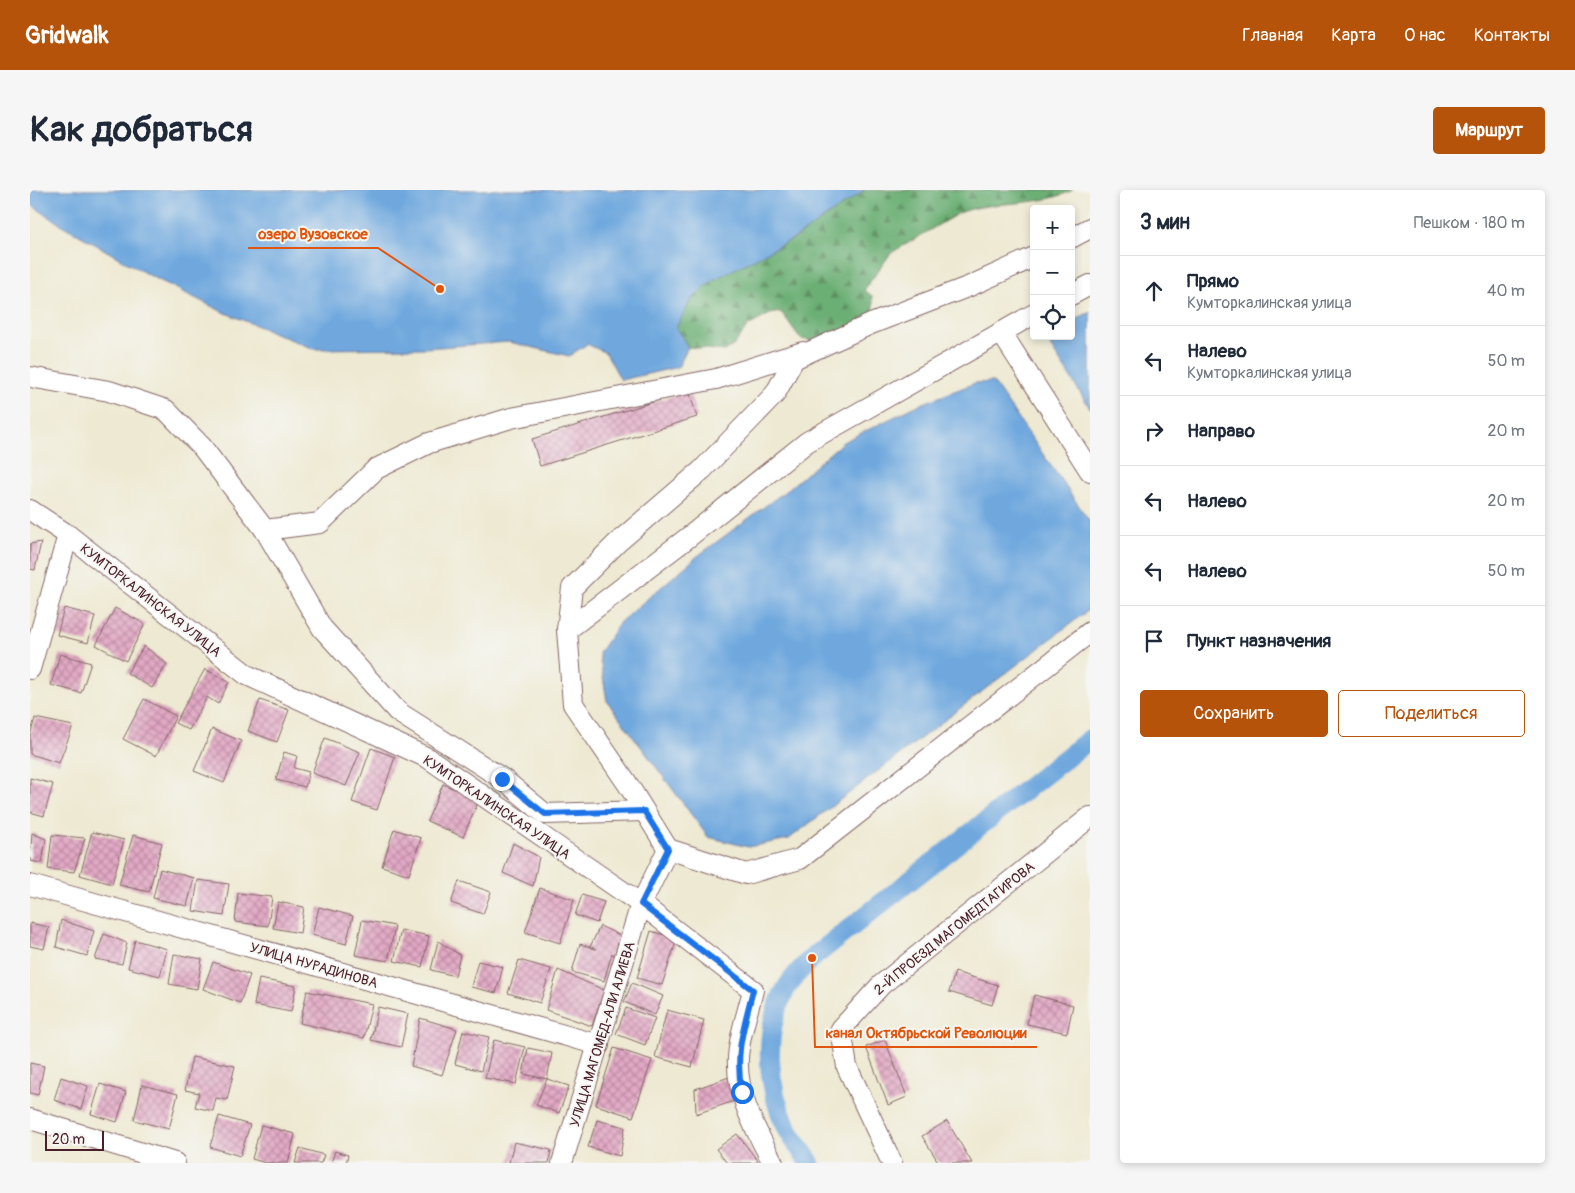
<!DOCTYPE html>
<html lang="ru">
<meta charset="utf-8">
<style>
:root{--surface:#fff;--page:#f6f6f7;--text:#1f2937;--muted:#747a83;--line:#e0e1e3;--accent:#b45309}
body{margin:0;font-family:Pangolin,sans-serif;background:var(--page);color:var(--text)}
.controls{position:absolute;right:15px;top:15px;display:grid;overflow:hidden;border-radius:5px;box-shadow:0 2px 8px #0003}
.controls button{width:45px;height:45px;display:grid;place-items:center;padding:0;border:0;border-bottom:1px solid var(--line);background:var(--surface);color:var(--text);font:25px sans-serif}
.scale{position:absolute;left:15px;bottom:12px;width:59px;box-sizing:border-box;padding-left:5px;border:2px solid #4a1f2b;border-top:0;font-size:14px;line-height:18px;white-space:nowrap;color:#4a1f2b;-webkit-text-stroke:4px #f6f6f2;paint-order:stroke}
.stop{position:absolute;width:15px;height:15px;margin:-11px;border:4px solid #1a73e8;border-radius:50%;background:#fff}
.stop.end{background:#1a73e8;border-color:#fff;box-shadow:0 1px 5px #0008}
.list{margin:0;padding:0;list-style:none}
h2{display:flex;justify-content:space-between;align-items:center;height:65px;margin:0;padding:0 20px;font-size:21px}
h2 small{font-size:16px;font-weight:400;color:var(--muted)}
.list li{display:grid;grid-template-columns:32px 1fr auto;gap:15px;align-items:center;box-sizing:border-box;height:70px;padding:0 20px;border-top:1px solid var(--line)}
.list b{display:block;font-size:19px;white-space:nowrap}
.list p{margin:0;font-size:16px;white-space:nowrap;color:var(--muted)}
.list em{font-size:16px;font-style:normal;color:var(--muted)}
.actions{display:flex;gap:10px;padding:15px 20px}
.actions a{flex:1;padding:11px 0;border:1px solid var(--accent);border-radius:5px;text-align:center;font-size:18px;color:var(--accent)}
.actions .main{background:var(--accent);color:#fff}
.icon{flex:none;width:28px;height:28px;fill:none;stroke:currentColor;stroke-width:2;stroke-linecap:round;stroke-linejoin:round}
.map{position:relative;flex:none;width:1060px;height:973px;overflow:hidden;border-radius:5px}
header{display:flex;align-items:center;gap:30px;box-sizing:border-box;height:70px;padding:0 25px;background:var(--accent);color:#fff}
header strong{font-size:24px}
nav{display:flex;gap:28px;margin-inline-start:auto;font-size:18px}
.intro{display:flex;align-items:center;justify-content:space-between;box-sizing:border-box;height:120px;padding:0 30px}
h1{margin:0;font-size:35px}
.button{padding:12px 22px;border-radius:5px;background:var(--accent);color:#fff;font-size:18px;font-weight:700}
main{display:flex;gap:30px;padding:0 30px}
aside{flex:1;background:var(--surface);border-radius:5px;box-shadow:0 2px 8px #0003}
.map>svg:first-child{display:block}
.forest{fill:url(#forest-firs);stroke:#5b6750}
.water{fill:#6fa8de;stroke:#5c6484}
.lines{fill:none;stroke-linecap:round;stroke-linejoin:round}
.canal{stroke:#6fa8de;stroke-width:20}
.building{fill:url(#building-cross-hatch)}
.minor-casing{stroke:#836665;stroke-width:22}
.minor{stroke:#fff;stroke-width:20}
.route{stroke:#1a73e8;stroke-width:6}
.labels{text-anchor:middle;stroke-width:4;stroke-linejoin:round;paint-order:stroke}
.street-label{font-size:14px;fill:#4a1f2b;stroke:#f6f6f2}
.leader{fill:none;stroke:#e0560e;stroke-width:2}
.callout-dot{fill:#e0560e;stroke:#f6f6f2;stroke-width:2}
.callout-label{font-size:15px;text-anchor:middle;font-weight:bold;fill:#e0560e;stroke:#f6f6f2;stroke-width:4;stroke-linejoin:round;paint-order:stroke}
</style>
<header>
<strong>Gridwalk</strong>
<nav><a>Главная</a><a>Карта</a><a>О нас</a><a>Контакты</a></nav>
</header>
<div class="intro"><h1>Как добраться</h1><a class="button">Маршрут</a></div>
<main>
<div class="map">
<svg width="1060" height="973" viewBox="0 0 1060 973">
<defs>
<pattern id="forest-firs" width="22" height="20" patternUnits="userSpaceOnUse" patternTransform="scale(1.25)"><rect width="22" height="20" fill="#6caf74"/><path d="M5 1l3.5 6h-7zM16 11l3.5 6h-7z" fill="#5b8e5f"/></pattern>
<pattern id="building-cross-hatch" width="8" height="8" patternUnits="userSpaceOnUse" patternTransform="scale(1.25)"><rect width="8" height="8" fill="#e2a9c5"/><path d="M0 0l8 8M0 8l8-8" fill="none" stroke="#b989a0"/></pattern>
</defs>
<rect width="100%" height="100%" fill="#f6f6f2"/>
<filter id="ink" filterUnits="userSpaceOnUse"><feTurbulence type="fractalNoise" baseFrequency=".02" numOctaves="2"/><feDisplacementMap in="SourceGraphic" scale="10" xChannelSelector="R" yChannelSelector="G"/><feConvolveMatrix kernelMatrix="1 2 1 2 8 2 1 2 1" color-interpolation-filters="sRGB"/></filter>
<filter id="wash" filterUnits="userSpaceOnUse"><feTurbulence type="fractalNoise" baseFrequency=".0096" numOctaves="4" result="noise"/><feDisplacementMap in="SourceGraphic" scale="20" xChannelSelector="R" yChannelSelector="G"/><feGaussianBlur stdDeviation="1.12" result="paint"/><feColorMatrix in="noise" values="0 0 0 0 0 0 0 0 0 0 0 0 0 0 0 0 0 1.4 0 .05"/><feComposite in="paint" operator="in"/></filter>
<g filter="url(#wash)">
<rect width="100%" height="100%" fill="#eee9d2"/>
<!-- forest -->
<path class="forest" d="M835,0H1043C1009,18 965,9 929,23L861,63L834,100L842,106L844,119L825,135L783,151L771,149L751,122L740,124L718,136L704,155L695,161L658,157L646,138L661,109L683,90L765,48Z"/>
<!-- water -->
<g class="water">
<polygon points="0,0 835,0 765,48 683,90 661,110 646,138 658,157 648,177 591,190 576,163 557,154 539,166 479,152 395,158 284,159 193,122 115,83 30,34 0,14"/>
<polygon points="1060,122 1060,218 1020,156 1030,146 1041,146 1041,134 1044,130"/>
<polygon points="963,192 1060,332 1060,419 759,649 718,657 678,647 577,511 569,463 590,432 669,365 757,300 813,252 886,216 945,193"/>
</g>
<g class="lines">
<!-- canal -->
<path class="canal" d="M780,973C773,962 763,950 757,938C737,897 733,845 753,804C760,790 771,779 782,768L1060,549"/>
</g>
<g id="blocks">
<!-- building -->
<g class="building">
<polygon points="659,201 667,227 510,276 502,249"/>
<polygon points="11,352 5,380 0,379 0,354"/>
<polygon points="34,418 65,426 58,453 27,445"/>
<polygon points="85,418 115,434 96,471 66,455"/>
<polygon points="114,456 137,474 122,498 97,483"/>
<polygon points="30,464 61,473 51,503 21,495"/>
<polygon points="175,479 199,492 188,514 177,507 159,540 145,533"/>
<polygon points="114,509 146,526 126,566 93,549"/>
<polygon points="230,510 259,520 247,552 218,541"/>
<polygon points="5,528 43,536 29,573 0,564 0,546"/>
<polygon points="182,539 211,551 194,593 164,581"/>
<polygon points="295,548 330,562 316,596 282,583"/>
<polygon points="341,558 365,567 347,620 322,612"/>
<polygon points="254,562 267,566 264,578 279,582 275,597 246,590"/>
<polygon points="0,588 23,594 14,626 0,622"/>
<polygon points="413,594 449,610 433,647 397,631"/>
<polygon points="364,639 391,648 379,685 352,676"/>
<polygon points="62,642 94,650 82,694 50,685"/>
<polygon points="2,643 16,649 12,673 0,671"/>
<polygon points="22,645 55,648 44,682 18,679"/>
<polygon points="103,645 132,653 119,702 89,695"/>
<polygon points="483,653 509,667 503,696 473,683"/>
<polygon points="130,679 164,688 157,716 123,708"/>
<polygon points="168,690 199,694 194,726 163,721"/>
<polygon points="429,691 461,702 453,724 421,713"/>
<polygon points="510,698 544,710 530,753 495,742"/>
<polygon points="208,703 242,707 238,736 205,732"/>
<polygon points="552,705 574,712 567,733 545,725"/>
<polygon points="248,712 274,717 270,743 243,738"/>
<polygon points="289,717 323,726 316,754 282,745"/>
<polygon points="31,730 64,741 57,766 26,757"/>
<polygon points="332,730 365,736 358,771 325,765"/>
<polygon points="0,733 19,737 14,759 0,756"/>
<polygon points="570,736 591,746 584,766 582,763 574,791 542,782 550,754 566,759 560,757"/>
<polygon points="371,740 399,746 392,777 364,771"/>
<polygon points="621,741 647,749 632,795 607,788"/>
<polygon points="74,744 97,753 92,774 65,769"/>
<polygon points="105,750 137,759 130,786 98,778"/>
<polygon points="408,751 430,765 425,786 401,780"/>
<polygon points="144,764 172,769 167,799 139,794"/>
<polygon points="489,770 521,779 510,813 478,803"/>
<polygon points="448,771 473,777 466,803 441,797"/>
<polygon points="183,772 220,785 210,813 173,799"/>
<polygon points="528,780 574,800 562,836 516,820"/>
<polygon points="925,782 968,795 962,815 919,802"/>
<polygon points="229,789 266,796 261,822 224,815"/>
<polygon points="602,793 633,806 625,825 594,812"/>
<polygon points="277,801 342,814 334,848 270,833"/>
<polygon points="1004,805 1043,815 1037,843 997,834"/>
<polygon points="348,817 378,824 371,857 341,850"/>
<polygon points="596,818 625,828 615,855 586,844"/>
<polygon points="637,820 674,830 662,877 625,867"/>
<polygon points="390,828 427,839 412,885 381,876"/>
<polygon points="433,841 459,847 451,881 425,874"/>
<polygon points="464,850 495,857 486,894 455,888"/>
<polygon points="855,850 877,907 858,915 836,857"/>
<polygon points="498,858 522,863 517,889 493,884"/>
<polygon points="584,858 622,870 603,927 566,915"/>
<polygon points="162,867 205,876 197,910 186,908 183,921 165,917 169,903 155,900"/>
<polygon points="0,873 14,876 8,905 0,903"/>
<polygon points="702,886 710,909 666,924 665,899"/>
<polygon points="31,887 58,896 51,919 24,910"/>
<polygon points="517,889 539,896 529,923 506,915"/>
<polygon points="70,894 96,902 87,932 61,924"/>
<polygon points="112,895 148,904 139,939 104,930"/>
<polygon points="189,926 220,935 210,966 180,957"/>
<polygon points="567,930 595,937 590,966 558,957"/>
<polygon points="917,931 942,973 909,973 892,946"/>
<polygon points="231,935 265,944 258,973 236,973 222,969"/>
<polygon points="707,944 728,971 725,973 697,973 686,959"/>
<polygon points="484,952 521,960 519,973 479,973"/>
<polygon points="270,958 294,965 291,973 265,973"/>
<polygon points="305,961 318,965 316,973 301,973"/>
</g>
</g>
</g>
<g filter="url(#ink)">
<use href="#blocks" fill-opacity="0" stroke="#836665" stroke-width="1"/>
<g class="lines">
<defs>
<g id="minor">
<polyline points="1041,48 1060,38"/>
<polyline points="1041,105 1060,95"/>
<polyline points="971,142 1060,281"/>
<polyline points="0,187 79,201 136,220 172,257 235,340 292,438 368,522 473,589 515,624 614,621"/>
<path d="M0,320L38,345L217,485L398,568L611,714L723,800C718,822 709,845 708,868C706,906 726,940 743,973"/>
<polyline points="235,340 290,333 346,279 399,253 481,228 686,189 773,162"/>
<polyline points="537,440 660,346 777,252 1004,124"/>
<polyline points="0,479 38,345"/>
<polyline points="638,659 716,684 770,669 1060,442"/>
<polyline points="0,695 569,855"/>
<polyline points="0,929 145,973"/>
<polyline points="532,973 611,714 638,659 597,593 543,514 537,440 542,398 587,353 672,280 745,204 764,169 841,134 940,96 1004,67"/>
<polyline points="862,973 817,877 811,839 851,795 1060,627"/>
</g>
</defs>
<!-- minor casing -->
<use href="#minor" class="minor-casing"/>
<!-- minor -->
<use href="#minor" class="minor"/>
</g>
</g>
<g class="lines" filter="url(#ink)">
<!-- route -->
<path class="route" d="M472,589L515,624L614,621L638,659L611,714L723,800C714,836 704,865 712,902"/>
</g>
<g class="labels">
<!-- street labels -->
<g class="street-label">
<text transform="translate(121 410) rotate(38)" y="5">КУМТОРКАЛИНСКАЯ УЛИЦА</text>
<text transform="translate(467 617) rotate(34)" y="5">КУМТОРКАЛИНСКАЯ УЛИЦА</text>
<text transform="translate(924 738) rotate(-39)" y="5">2-Й ПРОЕЗД МАГОМЕДТАГИРОВА</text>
<text transform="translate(284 775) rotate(16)" y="5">УЛИЦА НУРАДИНОВА</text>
<text transform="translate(572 844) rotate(-73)" y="5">УЛИЦА МАГОМЕД-АЛИ АЛИЕВА</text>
</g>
</g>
<!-- callouts -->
<path class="leader" d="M410 99L348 58H218M782 768L785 857H1007"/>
<g class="callout-dot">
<circle cx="410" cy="99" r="5"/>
<circle cx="782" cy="768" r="5"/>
</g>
<g class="callout-label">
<text x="283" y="49">озеро Вузовское</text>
<text x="896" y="848">канал Октябрьской Революции</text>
</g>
</svg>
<div class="controls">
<button>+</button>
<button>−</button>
<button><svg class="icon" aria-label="locate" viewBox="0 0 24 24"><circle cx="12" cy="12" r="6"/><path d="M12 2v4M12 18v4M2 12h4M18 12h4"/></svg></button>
</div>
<div class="scale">20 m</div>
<div class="stop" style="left:712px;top:902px"></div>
<div class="stop end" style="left:472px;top:589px"></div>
</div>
<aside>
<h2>3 мин<small>Пешком · 180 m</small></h2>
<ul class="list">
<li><svg class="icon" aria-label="ahead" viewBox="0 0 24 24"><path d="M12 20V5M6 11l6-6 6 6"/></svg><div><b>Прямо</b><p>Кумторкалинская улица</p></div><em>40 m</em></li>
<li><svg class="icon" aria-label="left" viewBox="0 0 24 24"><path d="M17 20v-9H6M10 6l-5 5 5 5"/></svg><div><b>Налево</b><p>Кумторкалинская улица</p></div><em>50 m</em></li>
<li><svg class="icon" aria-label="right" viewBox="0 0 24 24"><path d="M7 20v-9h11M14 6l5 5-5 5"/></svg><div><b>Направо</b></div><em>20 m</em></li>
<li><svg class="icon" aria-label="left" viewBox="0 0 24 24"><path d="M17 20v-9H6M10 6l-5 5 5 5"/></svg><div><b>Налево</b></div><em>20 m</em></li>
<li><svg class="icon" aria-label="left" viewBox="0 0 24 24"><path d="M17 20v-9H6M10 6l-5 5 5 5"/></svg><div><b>Налево</b></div><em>50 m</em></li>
<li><svg class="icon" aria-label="arrive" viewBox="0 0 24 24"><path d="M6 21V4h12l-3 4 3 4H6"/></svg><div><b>Пункт назначения</b></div></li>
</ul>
<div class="actions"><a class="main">Сохранить</a><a>Поделиться</a></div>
</aside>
</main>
